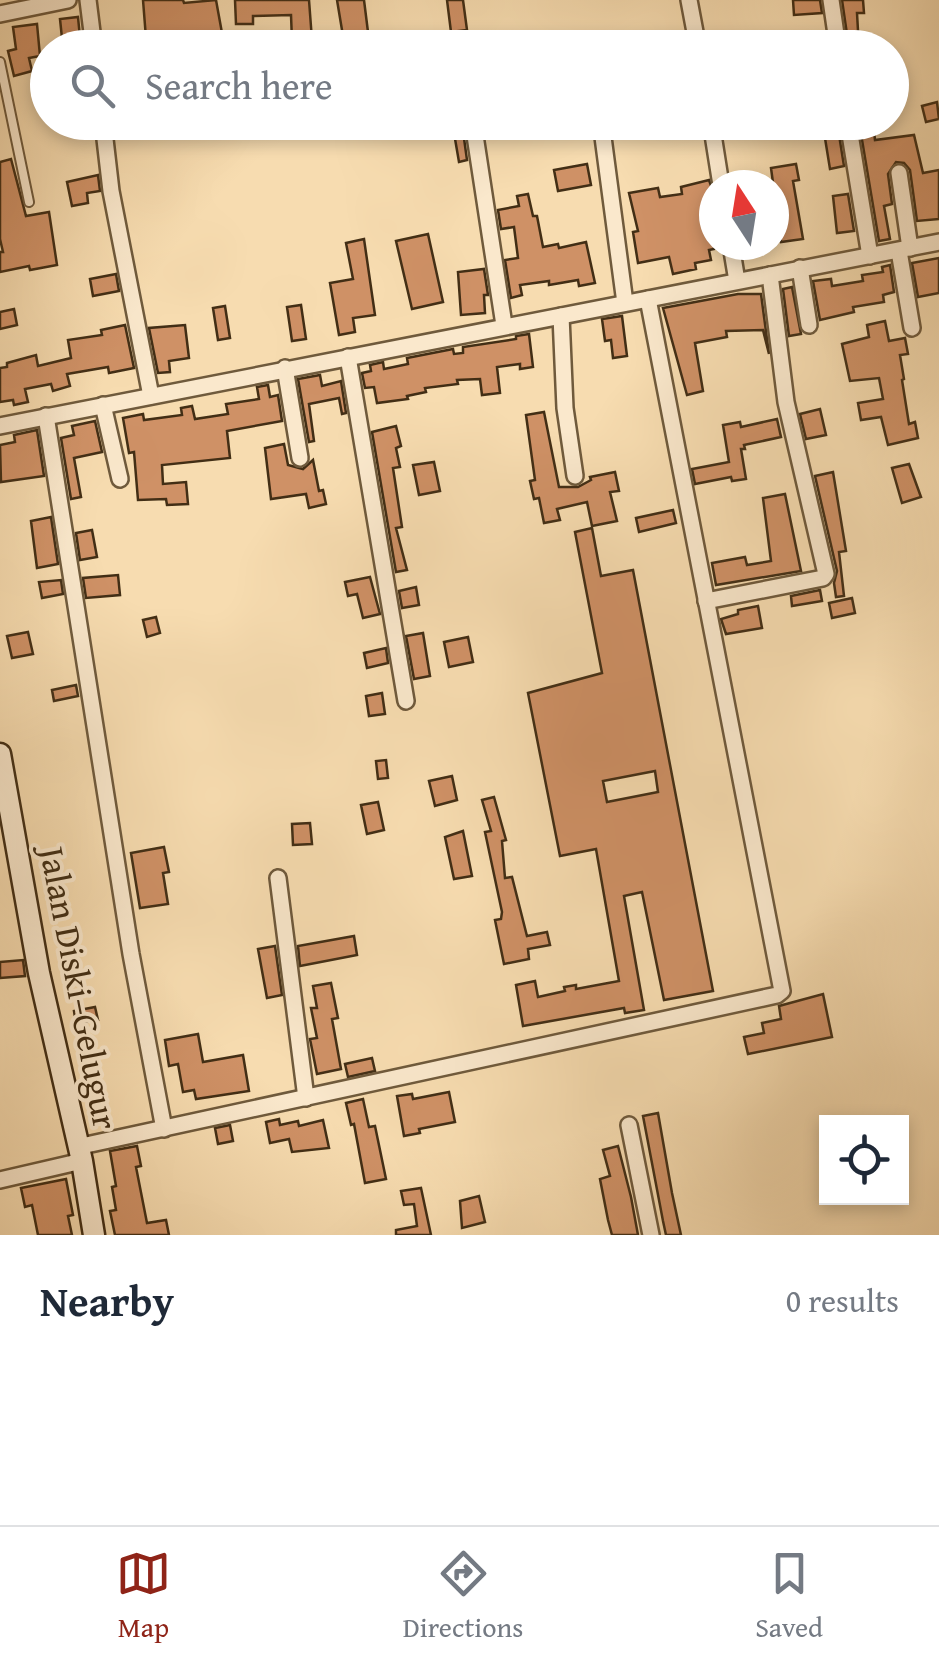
<!DOCTYPE html>
<meta charset="utf-8">
<style>
:root{--surface:#fff;--page:#f2f2f3;--text:#1f2937;--muted:#747a83;--line:#e0e1e3;--accent:#8f2418}
body{margin:0;font-family:"Gentium Book Plus",serif;background:var(--page);color:var(--text)}
.controls{position:absolute;right:30px;bottom:30px;display:grid;overflow:hidden;border-radius:0px;box-shadow:0 5px 15px #0003}
.controls button{width:90px;height:90px;display:grid;place-items:center;padding:0;border:0;border-bottom:2px solid var(--line);background:var(--surface);color:var(--text);font:50px sans-serif}
.compass{position:absolute;left:699px;top:170px;width:90px;height:90px;border-radius:50%;background:var(--surface);box-shadow:0 5px 15px #0003;rotate:348deg}
.list{margin:0;padding:0;list-style:none}
h2{display:flex;justify-content:space-between;align-items:center;height:130px;margin:0;padding:0 40px;font-size:42px}
h2 small{font-size:32px;font-weight:400;color:var(--muted)}
.icon{flex:none;width:55px;height:55px;fill:none;stroke:currentColor;stroke-width:2;stroke-linecap:round;stroke-linejoin:round}
.map{position:relative;flex:none;width:939px;height:1235px;overflow:hidden}
.search{position:absolute;background:var(--surface);box-shadow:0 5px 15px #0003;left:30px;right:30px;top:30px;height:110px;display:flex;align-items:center;gap:25px;box-sizing:border-box;padding:0 35px;border-radius:55px;color:var(--muted);font-size:38px}
.sheet{height:290px;background:var(--surface)}
nav{display:flex;justify-content:space-around;align-items:center;box-sizing:border-box;height:140px;border-top:2px solid var(--line);background:var(--surface);font-size:28px;color:var(--muted)}
nav a{display:grid;justify-items:center;gap:5px}
nav .on{color:var(--accent)}
.map>svg:first-child{display:block}
.building{fill:#cf9166;stroke:#422e15;stroke-width:2.5;fill-rule:evenodd}
.lines{fill:none;stroke-linecap:round;stroke-linejoin:round}
.lane-casing{stroke:#6f5a3c;stroke-width:12}
.street-casing{stroke:#6f5a3c;stroke-width:20}
.secondary-casing{stroke:#422e15;stroke-width:25}
.lane{stroke:#fae8cc;stroke-width:8}
.street{stroke:#fae8cc;stroke-width:15}
.secondary{stroke:#fae8cc;stroke-width:20}
.labels{text-anchor:middle;stroke-width:8;stroke-linejoin:round;paint-order:stroke}
.street-label{font-size:35px;fill:#422e15;stroke:#fae8cc}
</style>
<div class="map">
<svg width="939" height="1235" viewBox="0 0 939 1235">
<rect width="100%" height="100%" fill="#f7dcb0"/>
<filter id="stains"><feTurbulence type="fractalNoise" baseFrequency=".002" numOctaves="4"/><feColorMatrix values="0 0 0 0 .2 0 0 0 0 .09 0 0 0 0 .02 0 0 0 .5 -.17"/></filter>
<radialGradient id="worn" r=".72"><stop offset=".6" stop-color="#630" stop-opacity="0"/><stop offset="1" stop-color="#630" stop-opacity=".3"/></radialGradient>
<!-- building -->
<g class="building">
<polygon points="143,0 183,0 184,3 216,0 222,33 217,34 219,43 207,48 158,48 156,37 146,38"/>
<polygon points="235,0 309,0 312,40 292,41 291,15 253,16 253,24 236,24"/>
<polygon points="337,0 364,0 370,48 345,48"/>
<polygon points="447,0 463,0 467,30 451,32"/>
<polygon points="793,0 820,0 822,13 794,15"/>
<polygon points="842,0 863,0 864,13 857,13 859,48 849,48"/>
<polygon points="78,17 81,48 63,48 60,19"/>
<polygon points="37,24 40,56 29,58 32,71 14,76 8,51 16,49 13,27"/>
<polygon points="937,102 939,119 926,122 922,106"/>
<polygon points="807,122 837,122 844,166 830,169 824,132 810,135"/>
<polygon points="859,122 873,122 875,140 914,135 923,173 939,170 939,219 917,221 910,170 904,163 896,162 888,174 892,204 884,206 890,239 879,241"/>
<polygon points="463,131 467,160 459,162 454,133"/>
<polygon points="11,159 26,216 49,212 57,265 30,270 29,266 0,272 0,252 3,252 0,239 0,162"/>
<polygon points="587,164 591,185 558,191 554,170"/>
<polygon points="796,164 799,180 793,181 803,239 781,242 771,168"/>
<polygon points="98,175 100,191 87,193 88,203 72,206 67,182"/>
<polygon points="709,180 714,194 714,249 709,250 711,260 695,263 696,269 673,274 669,257 638,263 633,232 638,231 629,193 658,188 660,197 682,194 681,187"/>
<polygon points="528,194 533,216 537,216 543,247 558,244 559,248 586,242 595,283 579,286 578,280 549,285 549,281 520,285 522,295 511,298 505,260 518,258 514,227 501,229 498,210 519,206 517,196"/>
<polygon points="848,194 854,231 837,233 833,196"/>
<polygon points="428,234 443,302 412,309 396,241"/>
<polygon points="364,239 375,315 353,318 355,332 339,335 330,283 353,279 346,243"/>
<polygon points="939,258 939,293 918,297 912,263"/>
<polygon points="890,265 894,292 883,295 884,302 853,307 854,312 820,320 813,281 831,279 832,286 863,281 862,275 883,272 882,267"/>
<polygon points="484,269 488,295 484,295 485,313 461,315 458,272"/>
<polygon points="116,274 119,291 93,296 90,279"/>
<polygon points="792,287 801,334 789,336 783,289"/>
<polygon points="738,294 761,294 769,354 763,330 726,331 727,337 695,343 703,391 687,395 663,308"/>
<polygon points="301,305 306,339 292,341 287,307"/>
<polygon points="225,306 230,338 218,340 213,308"/>
<polygon points="14,309 17,325 0,329 0,312"/>
<polygon points="622,316 627,356 613,358 611,340 605,341 602,319"/>
<polygon points="885,321 889,341 905,338 908,354 900,355 904,379 902,380 909,424 915,422 918,438 888,445 881,417 861,420 858,403 883,399 879,378 850,381 842,344 869,337 867,325"/>
<polygon points="125,325 134,368 109,373 108,367 67,374 70,386 53,391 51,384 25,389 28,402 14,405 13,400 0,402 0,368 7,367 7,363 36,355 38,366 71,358 68,340 102,335 101,330"/>
<polygon points="185,325 189,358 169,361 170,372 158,373 149,328"/>
<polygon points="529,334 533,367 520,369 520,364 497,367 500,393 482,395 480,379 457,380 458,384 425,388 426,392 407,396 408,399 377,403 374,387 365,388 362,373 371,371 370,365 383,362 384,369 408,364 407,358 453,349 454,354 463,353 463,347 516,339 516,336"/>
<polygon points="320,375 322,386 341,381 346,413 342,414 339,398 309,404 314,441 309,442 298,379"/>
<polygon points="268,385 270,397 278,395 282,421 227,431 230,458 162,465 163,484 186,482 188,504 167,505 166,499 138,500 134,452 129,453 123,418 143,414 144,420 182,415 181,408 192,406 195,419 228,414 226,404 259,399 257,387"/>
<polygon points="820,409 826,435 806,439 800,414"/>
<polygon points="544,412 559,487 578,487 591,480 590,477 615,472 619,491 610,492 617,521 592,526 587,502 557,509 560,520 544,523 539,498 534,499 530,481 535,480 526,415"/>
<polygon points="777,419 781,437 744,445 745,449 741,449 746,479 732,481 731,477 695,484 692,469 729,462 723,425 740,422 741,427"/>
<polygon points="95,421 102,452 74,458 81,497 71,499 61,438 74,435 72,426"/>
<polygon points="396,426 401,446 396,448 400,467 393,468 402,527 396,528 407,570 396,572 372,432"/>
<polygon points="37,430 44,476 1,482 0,445 15,442 14,435"/>
<polygon points="284,444 288,465 303,469 313,460 319,491 323,490 326,504 309,508 306,494 271,499 265,448"/>
<polygon points="434,462 440,491 419,495 413,465"/>
<polygon points="909,464 921,497 902,503 892,468"/>
<polygon points="833,472 846,551 839,552 844,596 836,597 834,583 837,571 815,476"/>
<polygon points="785,494 801,571 716,585 712,563 745,557 747,565 771,561 763,498"/>
<polygon points="673,510 676,523 639,532 636,518"/>
<polygon points="51,517 58,564 37,568 31,521"/>
<path d="M592,528L601,576L633,570L713,991L664,1000L642,892L624,896L644,1010L625,1013L624,1008L523,1026L516,985L535,981L538,997L565,991L564,987L576,985V989L619,981L596,849L560,856L528,693L602,673L575,532ZM655,771L658,792L607,802L603,781Z"/>
<polygon points="92,530 97,557 80,560 76,533"/>
<polygon points="118,575 120,595 86,598 83,578"/>
<polygon points="370,577 380,614 363,618 357,594 348,596 345,582"/>
<polygon points="61,580 63,594 42,598 39,582"/>
<polygon points="416,587 419,605 402,608 399,591"/>
<polygon points="820,590 822,601 792,606 791,596"/>
<polygon points="852,598 855,613 832,618 829,603"/>
<polygon points="758,606 762,628 726,634 721,619 738,614 738,610"/>
<polygon points="156,617 160,633 147,637 143,620"/>
<polygon points="28,632 33,654 12,658 7,636"/>
<polygon points="423,633 430,676 414,679 406,636"/>
<polygon points="468,637 473,662 449,667 444,642"/>
<polygon points="386,648 388,663 367,668 364,653"/>
<polygon points="76,685 78,696 54,701 52,690"/>
<polygon points="382,693 385,714 369,716 366,696"/>
<polygon points="386,760 388,778 378,779 376,761"/>
<polygon points="452,776 457,800 435,806 429,781"/>
<polygon points="494,797 506,840 502,841 505,878 512,877 527,936 547,932 550,945 528,949 529,959 504,964 495,920 501,919 502,912 485,832 491,831 482,800"/>
<polygon points="378,802 384,830 367,834 361,805"/>
<polygon points="310,823 312,844 293,845 292,824"/>
<polygon points="463,831 472,876 454,879 445,837"/>
<polygon points="164,847 169,872 163,873 168,904 140,908 131,853"/>
<polygon points="354,936 357,955 300,966 298,946"/>
<polygon points="275,946 282,995 267,998 258,949"/>
<polygon points="23,960 25,976 0,978 0,962"/>
<polygon points="331,983 338,1018 332,1019 341,1069 317,1074 310,1039 317,1038 311,1008 317,1008 313,986"/>
<polygon points="823,994 832,1037 748,1054 744,1037 764,1033 762,1023 781,1019 779,1006"/>
<polygon points="95,1007 98,1020 76,1024 74,1011"/>
<polygon points="198,1034 203,1062 243,1055 249,1091 196,1099 194,1090 183,1092 178,1064 169,1066 165,1040"/>
<polygon points="372,1058 375,1071 348,1077 345,1064"/>
<polygon points="449,1092 455,1122 419,1129 420,1133 404,1136 397,1096 412,1094 413,1099"/>
<polygon points="363,1099 369,1127 375,1126 386,1179 365,1183 354,1124 351,1125 346,1103"/>
<polygon points="658,1113 672,1193 681,1235 666,1235 663,1221 643,1116"/>
<polygon points="279,1119 280,1125 298,1121 299,1126 323,1120 329,1148 292,1152 289,1139 270,1143 266,1122"/>
<polygon points="230,1125 233,1141 218,1144 215,1128"/>
<polygon points="137,1146 141,1166 136,1167 147,1223 166,1220 169,1235 115,1235 110,1211 116,1210 112,1187 116,1186 110,1151"/>
<polygon points="618,1146 631,1197 638,1235 612,1235 608,1220 600,1179 610,1176 603,1150"/>
<polygon points="66,1179 73,1215 68,1216 72,1235 38,1235 32,1205 25,1207 21,1188"/>
<polygon points="421,1188 431,1235 396,1235 396,1230 417,1226 414,1204 404,1205 401,1191"/>
<polygon points="479,1196 485,1222 462,1228 460,1201"/>
</g>
<g class="lines">
<defs>
<polyline id="lane" points="0,62 29,202"/>
<g id="street">
<polyline points="88,0 94,48"/>
<polyline points="689,0 698,48"/>
<polyline points="831,0 838,48"/>
<polyline points="0,14 68,0"/>
<polyline points="103,122 111,191 151,396"/>
<polyline points="601,122 625,303"/>
<polyline points="711,122 721,185"/>
<polyline points="848,122 870,256"/>
<polyline points="474,129 504,325"/>
<polyline points="899,173 910,248"/>
<polyline points="731,245 737,281"/>
<polyline points="899,251 912,328"/>
<polyline points="800,268 809,325"/>
<polyline points="561,316 565,408 575,476"/>
<polyline points="348,357 406,701"/>
<polyline points="285,368 300,458"/>
<polyline points="103,405 120,479"/>
<polyline points="46,416 131,954 164,1129"/>
<polyline points="0,426 939,242"/>
<polyline points="706,601 823,578 826,574 786,402 770,275"/>
<polyline points="278,878 306,1098"/>
<polyline points="629,1125 651,1235"/>
<polyline points="77,1147 777,995 782,991 648,299"/>
<polyline points="0,1180 82,1161"/>
</g>
<polyline id="secondary" points="0,754 39,973 82,1161 94,1235"/>
</defs>
<!-- lane casing -->
<use href="#lane" class="lane-casing"/>
<!-- street casing -->
<use href="#street" class="street-casing"/>
<!-- secondary casing -->
<use href="#secondary" class="secondary-casing"/>
<!-- lane -->
<use href="#lane" class="lane"/>
<!-- street -->
<use href="#street" class="street"/>
<!-- secondary -->
<use href="#secondary" class="secondary"/>
</g>
<g class="labels">
<!-- street labels -->
<g class="street-label">
<text transform="translate(79 988) rotate(79)" y="12">Jalan Diski–Gelugur</text>
</g>
</g>
<rect width="100%" height="100%" filter="url(#stains)"/>
<rect width="100%" height="100%" fill="url(#worn)"/>
</svg>
<div class="controls">
<button><svg class="icon" aria-label="locate" viewBox="0 0 24 24"><circle cx="12" cy="12" r="6"/><path d="M12 2v4M12 18v4M2 12h4M18 12h4"/></svg></button>
</div>
<svg class="compass" viewBox="-18 -18 36 36"><path d="M0-13l5 13h-10z" fill="#e53935"/><path d="M0 13l5-13h-10z" fill="#747a83"/></svg>
<div class="search"><svg class="icon" aria-label="search" viewBox="0 0 24 24"><circle cx="10" cy="10" r="6"/><path d="M15 15l6 6"/></svg>Search here</div>
</div>
<section class="sheet">
<h2>Nearby<small>0 results</small></h2>
<ul class="list">
</ul>
</section>
<nav>
<a class="on"><svg class="icon" aria-label="map" viewBox="0 0 24 24"><path d="M3 6l6-2 6 2 6-2v14l-6 2-6-2-6 2zM9 4v14M15 6v14"/></svg>Map</a>
<a><svg class="icon" aria-label="directions" viewBox="0 0 24 24"><path d="M12 3l9 9-9 9-9-9zM9 14v-3h6M13 9l2 2-2 2"/></svg>Directions</a>
<a><svg class="icon" aria-label="saved" viewBox="0 0 24 24"><path d="M7 4h10v16l-5-4-5 4z"/></svg>Saved</a>
</nav>
